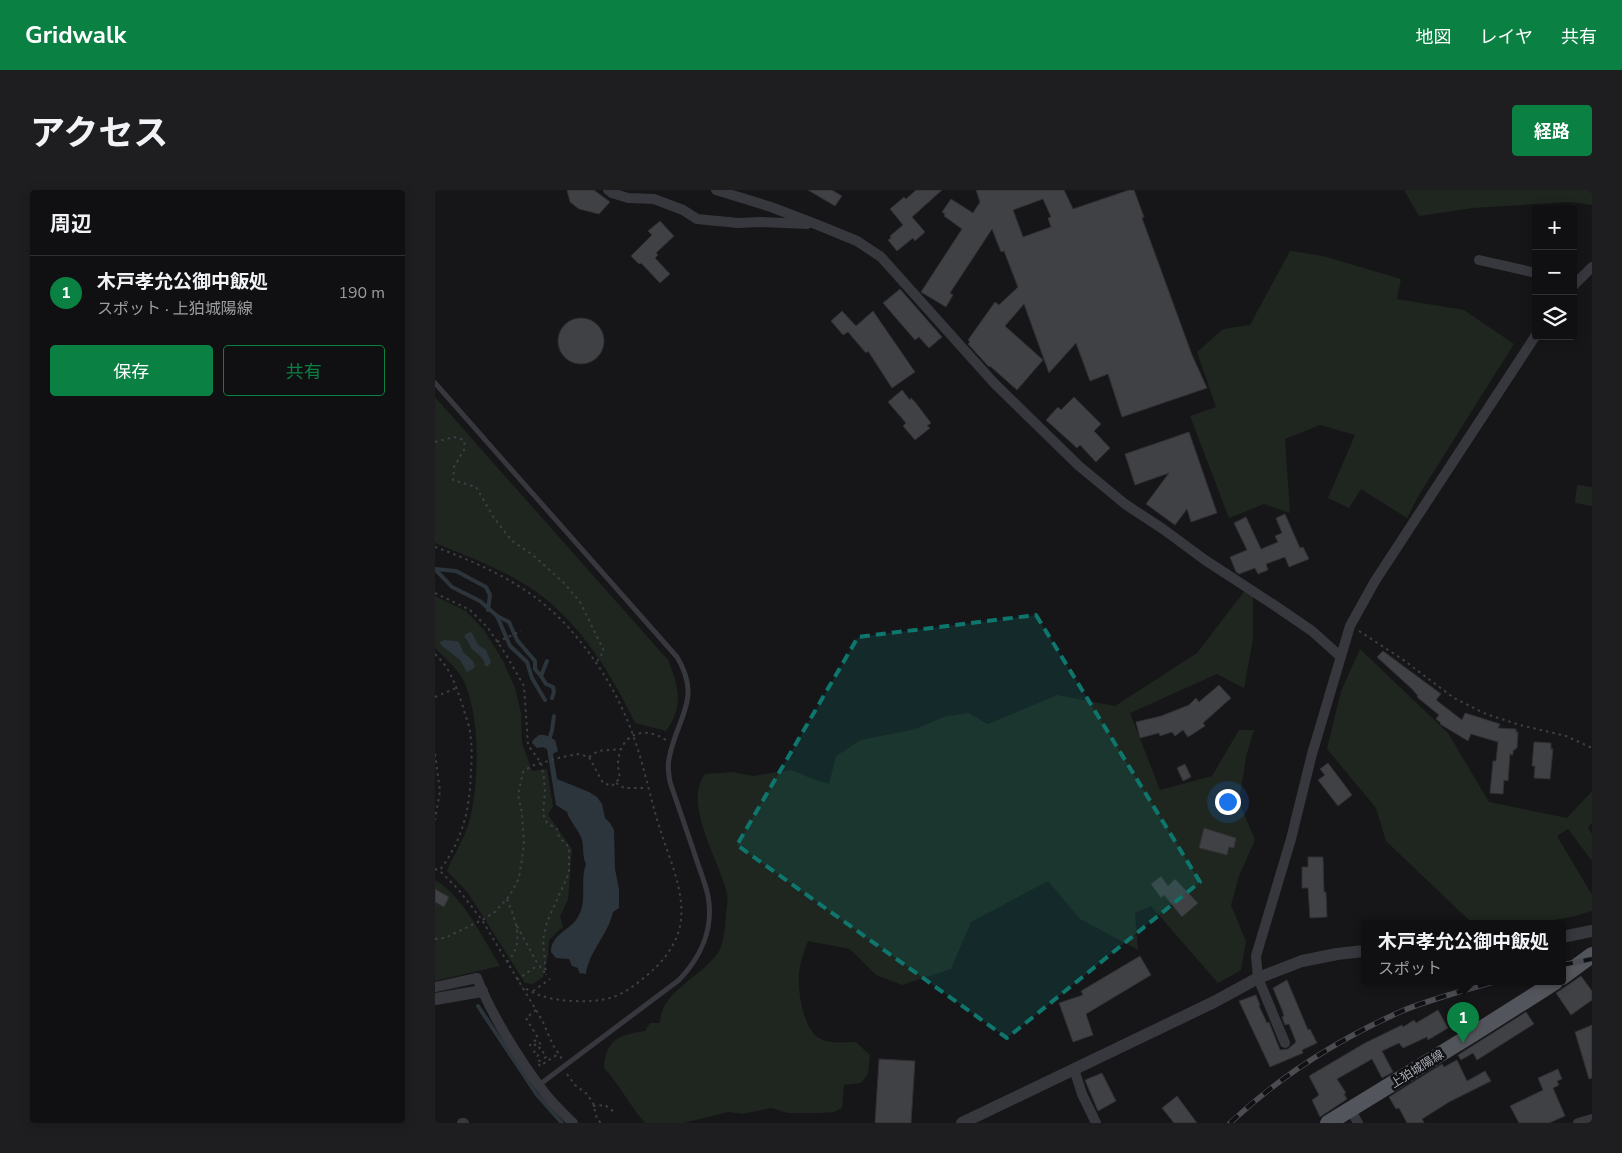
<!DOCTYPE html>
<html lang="ja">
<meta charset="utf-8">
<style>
:root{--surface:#101012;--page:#1e1e20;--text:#f1f3f6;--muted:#9c9d9f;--line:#303032;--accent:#0b8043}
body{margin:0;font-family:"Nunito Sans","Noto Sans JP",sans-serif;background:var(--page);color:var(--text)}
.controls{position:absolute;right:15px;top:15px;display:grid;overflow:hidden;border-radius:5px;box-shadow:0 2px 12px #0003}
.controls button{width:45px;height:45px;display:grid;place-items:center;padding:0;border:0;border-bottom:1px solid var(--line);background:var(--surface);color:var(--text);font:25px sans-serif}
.you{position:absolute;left:792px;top:611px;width:18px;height:18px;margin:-12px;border:4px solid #fff;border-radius:50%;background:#1a73e8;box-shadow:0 0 0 8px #1a73e833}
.badge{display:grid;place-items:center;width:32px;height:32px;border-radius:50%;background:var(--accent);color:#fff;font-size:16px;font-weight:700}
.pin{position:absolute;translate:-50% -41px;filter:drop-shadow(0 1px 2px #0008)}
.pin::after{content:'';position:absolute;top:26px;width:18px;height:15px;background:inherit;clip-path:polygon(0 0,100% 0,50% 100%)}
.popup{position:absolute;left:926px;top:730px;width:205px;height:65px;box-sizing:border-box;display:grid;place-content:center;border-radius:5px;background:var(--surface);filter:drop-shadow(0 1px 4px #0005);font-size:16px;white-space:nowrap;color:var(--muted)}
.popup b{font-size:19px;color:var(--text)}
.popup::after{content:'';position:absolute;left:50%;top:100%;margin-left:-10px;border:10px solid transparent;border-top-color:var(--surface)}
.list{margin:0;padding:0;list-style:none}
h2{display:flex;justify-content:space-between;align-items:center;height:65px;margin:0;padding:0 20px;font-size:21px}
h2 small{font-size:16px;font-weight:400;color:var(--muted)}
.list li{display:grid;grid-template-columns:32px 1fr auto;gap:15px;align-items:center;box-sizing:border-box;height:75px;padding:0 20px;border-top:1px solid var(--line)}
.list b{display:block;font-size:19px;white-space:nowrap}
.list p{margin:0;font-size:16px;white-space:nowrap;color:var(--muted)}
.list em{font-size:16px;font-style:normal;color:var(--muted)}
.actions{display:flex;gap:10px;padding:15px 20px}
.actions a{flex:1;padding:11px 0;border:1px solid var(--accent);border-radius:5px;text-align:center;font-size:18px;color:var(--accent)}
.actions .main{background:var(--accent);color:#fff}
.icon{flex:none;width:28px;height:28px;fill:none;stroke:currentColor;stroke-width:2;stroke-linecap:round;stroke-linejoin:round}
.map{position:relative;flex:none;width:1157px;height:933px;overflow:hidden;border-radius:5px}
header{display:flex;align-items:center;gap:30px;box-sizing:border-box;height:70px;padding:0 25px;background:var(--accent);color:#fff}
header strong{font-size:24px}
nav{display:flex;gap:28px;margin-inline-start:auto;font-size:18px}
.intro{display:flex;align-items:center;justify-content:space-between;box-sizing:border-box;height:120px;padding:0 30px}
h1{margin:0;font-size:35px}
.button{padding:12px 22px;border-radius:5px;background:var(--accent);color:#fff;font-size:18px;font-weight:700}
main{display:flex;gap:30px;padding:0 30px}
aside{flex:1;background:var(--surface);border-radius:5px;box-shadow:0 2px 12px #0003}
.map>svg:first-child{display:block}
.green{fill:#1e261f}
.water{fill:#2c353c}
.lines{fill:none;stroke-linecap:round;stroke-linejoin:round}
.stream{stroke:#2c353c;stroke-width:4}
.building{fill:#404145;stroke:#303034;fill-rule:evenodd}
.path{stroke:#3d3f44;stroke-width:2;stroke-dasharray:2.5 4;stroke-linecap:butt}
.service{stroke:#37383d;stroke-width:5}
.minor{stroke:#37383d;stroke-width:10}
.tertiary{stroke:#37383d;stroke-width:12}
.primary{stroke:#53555c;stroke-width:16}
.rail-casing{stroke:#4a4c52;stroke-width:5.5}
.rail{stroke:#111113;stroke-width:4;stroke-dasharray:11;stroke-linecap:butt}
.marked{fill:#0f766e;fill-opacity:0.2;stroke:#0f766e;stroke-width:4;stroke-dasharray:10 6;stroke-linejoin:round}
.labels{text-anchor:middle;stroke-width:5;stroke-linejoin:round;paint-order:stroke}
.street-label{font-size:12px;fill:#a8adb8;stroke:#111113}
</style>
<header>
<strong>Gridwalk</strong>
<nav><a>地図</a><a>レイヤ</a><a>共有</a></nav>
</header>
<div class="intro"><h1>アクセス</h1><a class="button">経路</a></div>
<main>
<aside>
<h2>周辺<small></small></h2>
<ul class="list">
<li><span class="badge">1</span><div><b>木戸孝允公御中飯処</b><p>スポット · 上狛城陽線</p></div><em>190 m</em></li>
</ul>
<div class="actions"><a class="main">保存</a><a>共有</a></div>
</aside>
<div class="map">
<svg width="1157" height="933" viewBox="0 0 1157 933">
<rect width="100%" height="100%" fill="#161618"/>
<!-- green -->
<g class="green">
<polygon points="969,0 1157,0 1157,15 1135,12 1038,18 984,26"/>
<polygon points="855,61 888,66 966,89 962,109 1029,120 1079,154 984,305 972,328 926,299 914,318 893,308 920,245 885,235 850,249 855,323 829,314 794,328 755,226 781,217 762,162 788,139 815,135"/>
<path d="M0,207L233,470C244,497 249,516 231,541L200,533C176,483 146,434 100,401C70,380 34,367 0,353Z"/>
<polygon points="1142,295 1157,297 1157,316 1140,313"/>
<path d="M811,399L818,406V449L809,498L782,484L695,523L725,600L777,586L804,540H819L811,567L804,612L820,650L804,686L796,715L811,751L806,780L783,793L716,716L700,723L703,760L645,729L613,691L536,732L516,779L467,795L441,785L415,759L373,751C370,760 366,769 365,777C361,794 367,832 380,845C390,855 409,852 421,852L435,865L433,884L426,893L409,895L407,918L399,922L384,923H353L336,918L308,924L293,922L249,933H210C195,916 185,895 169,878C171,849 184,845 210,841L215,833H225C225,801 269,786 284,761C289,753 291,732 291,723C292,717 293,710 292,704C285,671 247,614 270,584L297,582L318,586L357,580L375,588L394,594L401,566L426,550L481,539L508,527L533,523L553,534L622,505L680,516L762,463Z"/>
<path d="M0,406L31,421L49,440L68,471L80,498L86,523L87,553L97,581L112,579L118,616L113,625L137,659L133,710L125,726L128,737L114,750L113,766L108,787L98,794L90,793L33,703L12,681C18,666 32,644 35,629C44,590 45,533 31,496C26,482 11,469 0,458Z"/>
<path d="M925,459L1013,543L1054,612L1132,628L1157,601V633L1153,637L1157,644V671L1133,639L1122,646L1157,705V721C1119,734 1078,734 1038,734L951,651L941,618L892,559L906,501Z"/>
<path d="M0,690C29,707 47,747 65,776L0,791Z"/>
</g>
<!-- water -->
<g class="water">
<path d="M35,442L37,443L43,455L51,460L56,472L53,476H50C49,467 44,466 38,460C34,456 34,450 29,447L31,444Z"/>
<polygon points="9,450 22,451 25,454 28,462 38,471 40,476 38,479 32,482 25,470 6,455 5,452"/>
<path d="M104,545H110L120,550L123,561L118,564L122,589L154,602L162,607L167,614L170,628L175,633L179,640L180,679L184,699V718L178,722C173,745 154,761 151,784L144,783L143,778L137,776L134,769L121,768L116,762C116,745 133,741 141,730C154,712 144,693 151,674C147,666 149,658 147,650C144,640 135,632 132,622L121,615L112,559L108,557L102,558L97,553L98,550Z"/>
</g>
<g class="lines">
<!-- stream -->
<g class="stream">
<polyline points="0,379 17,397 45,411 62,426 75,456 92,472 97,488 110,510"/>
<polyline points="0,379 21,381 51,397 55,405 53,420"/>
<polyline points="62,426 74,432 82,450 100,471 100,479 106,486"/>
<polyline points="112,471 106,486 111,494 118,497 119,502 117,508"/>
<polyline points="115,547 117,540 119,526"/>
<polyline points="43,816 102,905 127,933"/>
</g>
</g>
<!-- building -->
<g class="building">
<polygon points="132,0 159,0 175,12 164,24 144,19 135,12"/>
<polygon points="373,0 397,0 407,6 400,16"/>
<polygon points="481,0 507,0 477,27 490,42 480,51 478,48 462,61 453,50 456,48 455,46 468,35 455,19 469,7 471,9"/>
<path d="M541,0H629L638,19L694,0H699L709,27L707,28L757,165L772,198L687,227L673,184L655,191L641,153L614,183L589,114L570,136L608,170L582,200L555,176L554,177L533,154L535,152L533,150L560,112L564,115L583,97L569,61L566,62L557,39L515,103L518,105L511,117L486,102L527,39L509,26L510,24L507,22L516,9L538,23L545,12ZM608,9L616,27L613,28L616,37L588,47L578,20Z"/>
<polygon points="225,31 239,46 221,63 223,65 220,68 235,84 225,93 206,73 204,74 196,66 217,45 213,41"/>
<polygon points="465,99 507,147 494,158 484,147 480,150 448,113"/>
<polygon points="407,121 421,136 438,121 480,182 457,198 433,161 431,163 413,142 408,145 396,131"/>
<circle cx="146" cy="151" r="23"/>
<polygon points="467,200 475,210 476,208 480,212 496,233 492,236 495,238 480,250 468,236 471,233 453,212"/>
<polygon points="639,207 666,234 659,241 675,258 661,272 645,255 642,258 611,230 623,217 626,220"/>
<polygon points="754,242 782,323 756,332 752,319 740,335 711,314 734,283 700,295 690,264"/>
<polygon points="850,324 865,358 868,357 874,369 854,377 850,367 831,374 833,380 823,384 820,378 804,384 801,382 795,367 812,360 799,333 811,327 826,359 843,352 840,346 847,343 841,328"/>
<polygon points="948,461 1006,504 1001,510 1027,530 1030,523 1065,534 1063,538 1081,539 1081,542 1083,542 1082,558 1078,561 1078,565 1075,564 1073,591 1069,590 1068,604 1055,603 1058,571 1061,571 1063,552 1036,544 1033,551 1005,534 1006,533 1001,529 1004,525 982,507 983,506 977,499 942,467"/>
<polygon points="784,495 796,508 768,533 770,536 753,547 748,540 740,546 737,542 725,546 724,543 705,548 701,532 726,526 754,515 761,508 764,512"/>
<polygon points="1099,552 1116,553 1116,559 1118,559 1115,589 1099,588 1100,576 1097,576"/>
<polygon points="893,573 917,605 903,616 883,590 890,585 885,579"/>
<polygon points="750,574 756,587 748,591 742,578"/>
<polygon points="769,638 801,648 799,658 794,657 792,665 764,658"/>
<polygon points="873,667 888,667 889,702 891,702 892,727 875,728 873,698 867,698 867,677 873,677"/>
<polygon points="726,686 733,696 740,689 763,713 747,727 729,705 726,708 716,694"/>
<polygon points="0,699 14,707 9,717 0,712"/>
<polygon points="705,766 716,785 651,824 658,845 638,852 624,813 648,805 646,801"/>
<polygon points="1146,786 1157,801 1157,810 1136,825 1121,803"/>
<polygon points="852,790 873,840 875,839 882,853 867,860 868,863 835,877 804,811 821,805 825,815 824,816 832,833 834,832 845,860 853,859 861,852 854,834 850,835 847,827 849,826 847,820 838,798"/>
<polygon points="1003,820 1013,838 993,850 992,847 968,858 964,853 947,861 958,882 947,888 937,869 902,889 911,903 909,904 912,909 885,927 877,910 884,905 874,886 930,853 967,835 968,837 979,830 981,833"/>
<polygon points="1091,822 1099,834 1042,870 1038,863 1026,870 1023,865"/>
<polygon points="1157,835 1157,888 1154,889 1140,842"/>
<polygon points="444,869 480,871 476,933 440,933"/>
<polygon points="1022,870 1032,891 1050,881 1056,891 1014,912 987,929 989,933 972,933 964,918 961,919 954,907 1007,874 1009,877"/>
<polygon points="1123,879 1127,889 1122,891 1124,895 1118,898 1130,926 1114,933 1084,933 1075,916 1108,900 1103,888"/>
<polygon points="667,883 681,911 663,921 650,890"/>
<polygon points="742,906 762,933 739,933 727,918"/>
</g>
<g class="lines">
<!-- path -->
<g class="path">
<polyline points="0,252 19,247 29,250 30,258 19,277 18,290 41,297 59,328 77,351 98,365 130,394 145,412 169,461 161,473"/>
<path d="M0,357C52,376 103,400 139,444C164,473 185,508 198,545C209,575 215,608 225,639C234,668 249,699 246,730C244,749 232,767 219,779C207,790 190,804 175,808C157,813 125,812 107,806C100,804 94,800 87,797"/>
<polyline points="0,403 35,420 53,438 70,463 89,496 93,555 106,573 109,589 110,601 108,624 112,633 122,639 124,647 134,657 134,683 112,732 108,750 111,785"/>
<polyline points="924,441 967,469 1019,508 1051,524 1085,535 1131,546 1157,558"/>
<polyline points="62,452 86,441"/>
<path d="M0,464C16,479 21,496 28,517C30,525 34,534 35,542C37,555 37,568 36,580C35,619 28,649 5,680"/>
<polyline points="0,507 21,498"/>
<polyline points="0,564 5,601 0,630"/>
<polyline points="154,567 163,561 186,559"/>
<polyline points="181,593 189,598 212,598"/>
<polyline points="0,679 5,681 23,699 47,730 107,830 118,855 127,869"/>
<path d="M72,709C81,731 90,754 72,772"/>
<polyline points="82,736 101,771 110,783"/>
<path d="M0,749L10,748L47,730L60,722L75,705L84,688L89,655L87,623L83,605L88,582L96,576L127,567L144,564L154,567L168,593L177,596L185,588C184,583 183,578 183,573C185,544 208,535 231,550"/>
<polyline points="82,790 103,775"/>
<polyline points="98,801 115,789"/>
<polyline points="101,820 91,828 103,848 95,855 97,857 104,852 107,856 99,862 102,866 108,862 111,867 102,872 105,876 123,864"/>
<polyline points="132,884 140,895 152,904 158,913 162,929 166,933"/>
<polyline points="158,916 170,915 179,922"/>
</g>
<!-- service -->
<path class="service" d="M0,193L242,467C268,510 241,528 234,569C232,577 234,585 235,592C243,616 251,639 259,662C263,676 270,691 273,706C279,738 266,767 244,790L104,895"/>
<!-- minor -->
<g class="minor">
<polyline points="173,0 177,3 193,8 219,9 248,20 262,29 303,33 326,32 372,34"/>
<polyline points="281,0 336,17 383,35 422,51 446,67 559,193 644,276 690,314 728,339 770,370 839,415 877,441 906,467"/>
<polyline points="1044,70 1101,83"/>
<polyline points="1138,96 1157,77"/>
<path d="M0,797L42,788C56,824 85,871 109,902C117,913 128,923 138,933"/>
<polyline points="850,853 823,788 821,766 856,649 877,564 915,436 940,391 1101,145"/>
<polyline points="639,879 647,904 661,933"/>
<polyline points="916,920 923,933"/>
<polyline points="27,933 29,933"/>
<polyline points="1143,933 1157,929"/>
</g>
<!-- tertiary -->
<g class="tertiary">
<polyline points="1127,747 1157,741"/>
<polyline points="0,809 47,801"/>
<polyline points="527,933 779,812 823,788 867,771 902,764 929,761"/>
</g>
<!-- primary -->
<g class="primary">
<polyline points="1127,787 1157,765"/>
<polyline points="893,933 1038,844 1120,792"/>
</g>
<defs>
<g id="rail">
<polyline points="1127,775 1157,769"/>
<path d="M795,933C845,886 904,849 967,821C996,809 1028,801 1058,792"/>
</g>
</defs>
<!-- rail casing -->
<use href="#rail" class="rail-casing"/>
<!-- rail -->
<use href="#rail" class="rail"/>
</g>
<!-- marked area -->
<path class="marked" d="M601,425L765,692L572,848L302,655L423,447Z"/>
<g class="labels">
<!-- street labels -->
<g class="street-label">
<text transform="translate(982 879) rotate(-32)" y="4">上狛城陽線</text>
</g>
</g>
</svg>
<div class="controls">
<button>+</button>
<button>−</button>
<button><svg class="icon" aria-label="layers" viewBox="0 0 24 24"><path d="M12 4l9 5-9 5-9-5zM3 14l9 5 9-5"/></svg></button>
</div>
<div class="you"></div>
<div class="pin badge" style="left:1028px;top:853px">1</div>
<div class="popup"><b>木戸孝允公御中飯処</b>スポット</div>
</div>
</main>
